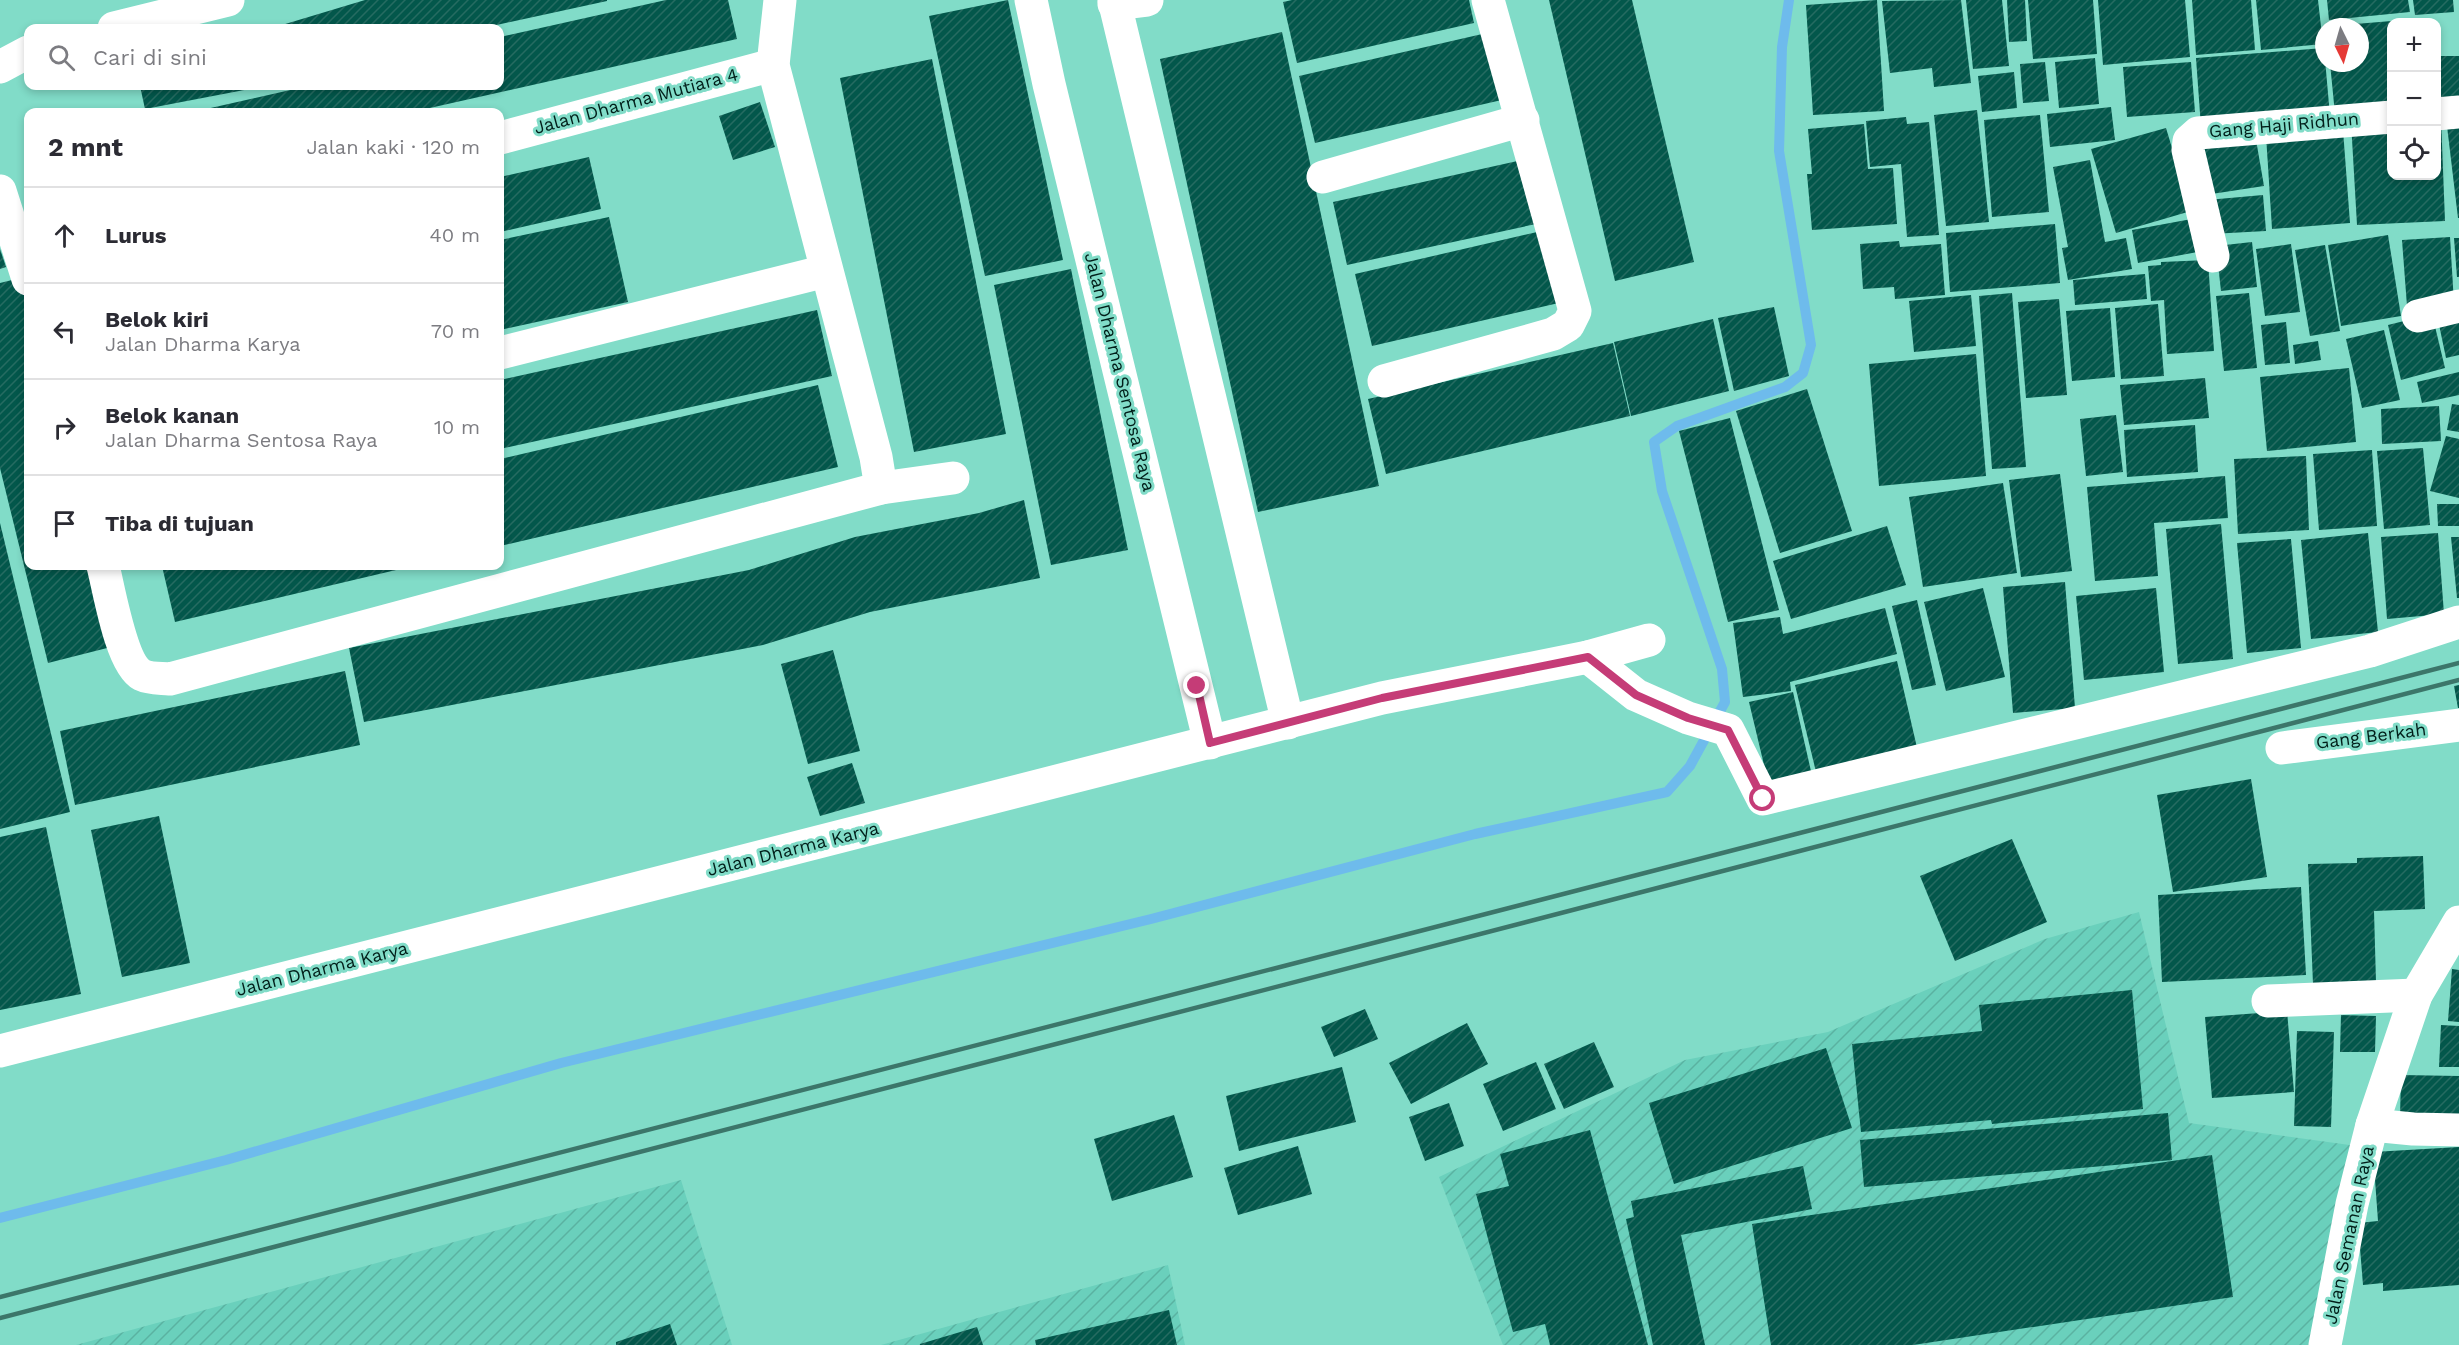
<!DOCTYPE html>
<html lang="id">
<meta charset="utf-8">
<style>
:root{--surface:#fff;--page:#f2f2f3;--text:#2b2b33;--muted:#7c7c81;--line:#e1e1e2}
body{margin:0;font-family:"Work Sans",sans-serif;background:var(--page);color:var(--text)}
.controls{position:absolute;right:18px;top:18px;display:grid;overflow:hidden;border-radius:12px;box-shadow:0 3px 9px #0003}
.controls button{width:54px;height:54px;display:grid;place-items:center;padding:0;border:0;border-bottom:2px solid var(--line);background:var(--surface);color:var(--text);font:30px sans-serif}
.compass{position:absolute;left:2315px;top:18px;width:54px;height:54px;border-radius:50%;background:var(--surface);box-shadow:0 3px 9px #0003;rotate:175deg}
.stop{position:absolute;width:18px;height:18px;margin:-14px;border:4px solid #c53c77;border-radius:50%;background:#fff}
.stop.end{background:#c53c77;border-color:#fff;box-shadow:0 2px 6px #0008}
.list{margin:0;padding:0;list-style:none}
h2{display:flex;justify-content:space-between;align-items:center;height:78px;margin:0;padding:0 24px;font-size:26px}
h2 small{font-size:20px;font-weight:400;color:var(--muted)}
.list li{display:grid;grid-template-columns:39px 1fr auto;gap:18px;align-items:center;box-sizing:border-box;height:96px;padding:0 24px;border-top:2px solid var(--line)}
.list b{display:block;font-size:22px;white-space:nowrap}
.list p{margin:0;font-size:20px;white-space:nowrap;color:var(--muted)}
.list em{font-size:20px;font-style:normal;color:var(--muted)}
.icon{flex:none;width:33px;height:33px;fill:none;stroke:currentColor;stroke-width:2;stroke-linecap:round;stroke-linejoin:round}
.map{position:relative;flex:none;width:2459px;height:1345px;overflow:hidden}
.search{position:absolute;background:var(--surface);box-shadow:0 3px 9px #0003;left:24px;top:24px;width:480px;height:66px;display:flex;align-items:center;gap:15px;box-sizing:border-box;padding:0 21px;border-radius:12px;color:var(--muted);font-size:22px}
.panel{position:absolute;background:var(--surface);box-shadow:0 3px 9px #0003;left:24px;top:108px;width:480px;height:462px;border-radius:12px}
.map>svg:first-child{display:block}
.industrial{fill:url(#industrial-furrows)}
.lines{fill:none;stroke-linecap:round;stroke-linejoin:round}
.stream{stroke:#6ebbec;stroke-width:10}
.building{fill:url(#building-hatch)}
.street{stroke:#fff;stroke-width:33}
.secondary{stroke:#fff;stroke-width:33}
.rail{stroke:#3c766a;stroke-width:4.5}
.route{stroke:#c53c77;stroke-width:8}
.labels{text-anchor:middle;stroke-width:6;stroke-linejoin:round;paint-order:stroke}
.street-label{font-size:18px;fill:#011e19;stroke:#81dcc8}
</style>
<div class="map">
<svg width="2459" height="1345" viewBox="0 0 2459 1345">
<defs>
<pattern id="industrial-furrows" width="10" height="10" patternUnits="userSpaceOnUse" patternTransform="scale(1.5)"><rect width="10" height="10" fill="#6ad0bc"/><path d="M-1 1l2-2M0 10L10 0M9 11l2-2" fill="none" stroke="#5ab2a1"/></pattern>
<pattern id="building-hatch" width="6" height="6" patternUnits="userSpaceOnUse" patternTransform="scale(1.5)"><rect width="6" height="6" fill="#03574b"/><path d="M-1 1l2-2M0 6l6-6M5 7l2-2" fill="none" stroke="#266b61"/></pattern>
</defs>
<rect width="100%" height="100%" fill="#81dcc8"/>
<!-- industrial -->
<g class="industrial">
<polygon points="2139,912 2189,1123 2364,1147 2342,1345 1503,1345 1439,1177 1685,1060 1828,1032 2045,939"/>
<polygon points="681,1180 732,1345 76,1345"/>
<polygon points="1168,1265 1185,1345 881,1345"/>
</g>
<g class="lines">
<!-- stream -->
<polyline class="stream" points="0,1218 226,1160 561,1063 1151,919 1475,834 1667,792 1690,766 1725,702 1722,669 1662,491 1654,442 1677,426 1785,387 1803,373 1811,345 1779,151 1782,47 1789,0"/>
</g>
<!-- building -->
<g class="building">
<polygon points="365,0 607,0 607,1 483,28 272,28"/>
<polygon points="666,0 728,0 737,39 412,112 193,112 308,86 500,86 500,37"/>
<polygon points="1008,0 1063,260 985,276 929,16"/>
<polygon points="1292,0 1469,0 1474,23 1297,63 1283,2"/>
<polygon points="1549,0 1632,0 1694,262 1615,281"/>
<polygon points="1877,0 1884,111 1813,115 1806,5"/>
<polygon points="1961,0 1971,83 1934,87 1932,68 1890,73 1882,1"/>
<polygon points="1966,0 2002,0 2009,66 1973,69"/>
<polygon points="2007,0 2025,0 2027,41 2009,42"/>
<polygon points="2028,0 2093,0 2097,54 2033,59"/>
<polygon points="2098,0 2185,0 2190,57 2103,65"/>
<polygon points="2192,0 2251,0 2255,50 2196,55"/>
<polygon points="2256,0 2318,0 2323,44 2261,50"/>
<polygon points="2327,0 2408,0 2410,12 2329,20"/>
<polygon points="2413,0 2453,0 2454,12 2415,15"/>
<polygon points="2428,18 2428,22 2392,22 2392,109 2335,114 2330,63 2360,63 2360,27 2343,25"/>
<polygon points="1282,32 1379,486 1258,512 1160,59"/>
<polygon points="1491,32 1506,99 1315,143 1299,76"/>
<polygon points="2324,48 2330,116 2201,127 2196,58"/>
<rect x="2436" y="56" width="23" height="52"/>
<polygon points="2095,58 2099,104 2059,108 2055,62"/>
<polygon points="932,59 1006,434 914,452 840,78"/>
<polygon points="2045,62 2049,101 2023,103 2020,64"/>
<polygon points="2191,62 2195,112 2127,117 2123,67"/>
<polygon points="2014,72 2017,108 1982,112 1978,76"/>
<polygon points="140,86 260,86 260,87 145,109"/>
<polygon points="760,102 775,147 733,160 719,116"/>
<polygon points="2111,107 2115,140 2050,147 2047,114"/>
<polygon points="1977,110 1989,222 1946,226 1934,115"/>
<polygon points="2040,115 2049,212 1992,217 1984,120"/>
<polygon points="1906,117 1907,124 1929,122 1939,235 1907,237 1901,164 1870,167 1866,121"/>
<polygon points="2436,118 2441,118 2445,221 2357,225 2351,122 2392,120 2392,176 2436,176"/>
<polygon points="1864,124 1868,169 1893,168 1897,224 1812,230 1807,174 1812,174 1808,129"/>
<polygon points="2459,125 2459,218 2458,218 2447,126"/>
<polygon points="2166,128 2191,211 2116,233 2091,149"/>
<polygon points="2343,130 2350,223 2272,229 2266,135"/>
<polygon points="2255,134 2264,186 2205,195 2197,142"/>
<polygon points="589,157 601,209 500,232 500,177"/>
<polygon points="1522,160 1536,224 1347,265 1333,202"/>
<polygon points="2090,160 2105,242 2126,238 2132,269 2068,280 2062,248 2068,247 2053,167"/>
<polygon points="2263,195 2266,231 2211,234 2207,200"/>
<polygon points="609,217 628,302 500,330 500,240"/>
<polygon points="2197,218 2203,251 2138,263 2132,230"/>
<polygon points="2055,224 2060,283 1950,292 1946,233"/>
<polygon points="1546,230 1563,302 1372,346 1355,274"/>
<polygon points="2388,235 2401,316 2341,326 2328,245"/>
<polygon points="2450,237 2454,303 2407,306 2402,240"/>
<polygon points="2454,238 2459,238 2459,277 2457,277"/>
<polygon points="1899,241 1900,247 1941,244 1945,295 1895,299 1894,287 1863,289 1860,244"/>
<polygon points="2252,242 2257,287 2221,291 2216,246"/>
<polygon points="2291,244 2300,312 2265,316 2256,249"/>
<polygon points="2325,245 2340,331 2310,336 2295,250"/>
<polygon points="0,249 6,267 0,269"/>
<polygon points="2208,260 2214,351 2167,354 2164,300 2151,301 2148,266 2161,265 2161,262"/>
<polygon points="1071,269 1128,550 1051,565 994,285"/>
<polygon points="2145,274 2147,299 2075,305 2073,280"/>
<polygon points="24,277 28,297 28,566 96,566 115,646 48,663 0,468 0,283"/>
<polygon points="2012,293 2026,467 1992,469 1979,296"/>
<polygon points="2249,293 2257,368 2224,371 2216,296"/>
<polygon points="1971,295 1976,346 1914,352 1909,301"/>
<polygon points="2059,299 2067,395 2026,398 2018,302"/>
<polygon points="2158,304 2164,376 2121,379 2115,308"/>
<polygon points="1774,307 1789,376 1734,391 1718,318"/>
<polygon points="2110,308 2115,377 2072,381 2066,311"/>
<polygon points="817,310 832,376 500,449 500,380"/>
<polygon points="2459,311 2459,355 2446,358 2437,315"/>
<polygon points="2432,314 2445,368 2401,380 2388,325"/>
<polygon points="1713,319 1729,391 1631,416 1614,342"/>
<polygon points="2286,322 2290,363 2265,365 2261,325"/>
<polygon points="2384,330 2400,400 2362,408 2346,339"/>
<polygon points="2318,341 2321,360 2295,364 2293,345"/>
<polygon points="1613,343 1630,416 1386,474 1368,399"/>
<polygon points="1976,354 1986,476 1879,486 1869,364"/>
<polygon points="2349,368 2356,442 2267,451 2260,377"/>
<polygon points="2459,372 2459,395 2422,403 2417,382"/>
<polygon points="2205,378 2209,418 2124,425 2120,385"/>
<polygon points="818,385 838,467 500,546 500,459"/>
<polygon points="1807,389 1852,531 1780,553 1736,411"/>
<polygon points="2452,404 2459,405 2459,432 2447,430"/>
<polygon points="2439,406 2441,441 2382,444 2381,409"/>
<polygon points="2116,415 2123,472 2086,476 2080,419"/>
<polygon points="1730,418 1779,610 1728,622 1679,431"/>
<polygon points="2195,425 2198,472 2127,477 2124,430"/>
<polygon points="2446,436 2459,439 2459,498 2430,491"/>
<polygon points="2423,448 2430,525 2384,529 2377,451"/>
<polygon points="2372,450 2377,526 2319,530 2313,454"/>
<polygon points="2306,456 2309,530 2238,534 2234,459"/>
<polygon points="2060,474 2072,571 2021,577 2009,480"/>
<polygon points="2225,476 2228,518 2154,523 2158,576 2095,581 2087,487"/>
<polygon points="2003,483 2017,573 1923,587 1909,497"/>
<polygon points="1024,500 1040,578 870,612 763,645 364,722 349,648 749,570 855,537 979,513"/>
<polygon points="2437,504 2459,504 2459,526 2438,526"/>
<polygon points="0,523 70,812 0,829"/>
<polygon points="2221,524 2233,659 2178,664 2166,529"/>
<polygon points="1887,526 1906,585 1791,619 1773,561"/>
<polygon points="2368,533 2378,632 2311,639 2301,540"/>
<polygon points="2438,533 2444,614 2387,619 2381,537"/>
<polygon points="2451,537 2459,537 2459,598 2457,598"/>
<polygon points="2291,539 2301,648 2247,653 2237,543"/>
<polygon points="162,566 413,566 175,622"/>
<polygon points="2065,582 2075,708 2013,713 2003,587"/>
<polygon points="1983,588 2005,677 1946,691 1924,602"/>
<polygon points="2156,588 2164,672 2084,680 2076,596"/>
<polygon points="1917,600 1936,685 1912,690 1892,606"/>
<polygon points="1885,608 1897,654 1790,682 1791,691 1743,697 1733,623 1780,617 1783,634"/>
<polygon points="833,650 860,751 808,764 781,664"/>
<polygon points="1897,661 1918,752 1817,776 1795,685"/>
<polygon points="345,671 360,745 75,805 60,731"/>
<polygon points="2459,685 2459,708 2458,708 2454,686"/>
<polygon points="1793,692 1813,780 1770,790 1749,702"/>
<polygon points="852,763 865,803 820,816 807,777"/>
<polygon points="2251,779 2267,877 2173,892 2157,795"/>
<polygon points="159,816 190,963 122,977 91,830"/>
<polygon points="46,827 81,994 0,1010 0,837"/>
<polygon points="2012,839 2047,922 1955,961 1920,876"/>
<polygon points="2423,856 2425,909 2374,911 2376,982 2313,984 2308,864 2357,863 2357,858"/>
<polygon points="2301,887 2306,975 2162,982 2158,895"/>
<polygon points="2452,969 2459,970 2459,1022 2448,1021"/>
<polygon points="2132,990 2143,1109 1992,1124 1991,1120 1861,1132 1852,1044 1982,1031 1979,1005"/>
<polygon points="1365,1009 1378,1039 1334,1057 1321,1027"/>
<polygon points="2287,1011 2294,1092 2212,1098 2205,1017"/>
<polygon points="2341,1015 2376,1016 2375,1052 2340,1052"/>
<polygon points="1467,1023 1488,1064 1411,1104 1389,1063"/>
<polygon points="2441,1025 2459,1026 2459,1067 2439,1067"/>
<polygon points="2297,1031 2334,1032 2331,1127 2294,1126"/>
<polygon points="1594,1042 1614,1087 1564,1109 1544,1064"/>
<polygon points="1826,1048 1852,1128 1674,1184 1649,1103"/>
<polygon points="1536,1062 1556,1109 1503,1131 1483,1084"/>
<polygon points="1342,1067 1356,1122 1239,1151 1226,1096"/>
<polygon points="2401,1075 2459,1076 2459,1118 2400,1117"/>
<polygon points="1449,1103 1464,1146 1425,1161 1409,1117"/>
<polygon points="2168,1113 2172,1160 1864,1187 1860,1140"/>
<polygon points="1174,1115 1193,1177 1112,1201 1094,1139"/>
<polygon points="1590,1130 1648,1345 1550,1345 1545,1324 1513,1332 1476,1194 1509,1186 1500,1154"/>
<polygon points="1298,1146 1312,1194 1238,1215 1224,1168"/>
<polygon points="2459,1147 2459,1285 2383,1291 2383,1283 2363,1285 2358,1223 2378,1221 2373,1152"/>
<polygon points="2212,1155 2233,1297 1913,1345 1771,1345 1752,1224"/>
<polygon points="1803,1166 1812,1209 1681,1235 1705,1345 1653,1345 1626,1219 1634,1217 1631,1201"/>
<polygon points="1169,1310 1177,1345 1036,1345 1035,1340"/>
<polygon points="670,1324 677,1345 616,1345 616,1342"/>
<polygon points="977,1327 983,1345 920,1345 920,1344"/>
</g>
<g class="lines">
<!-- street -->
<g class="street">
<polyline points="1031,0 1049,84 1210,743"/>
<polyline points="1114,0 1288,723"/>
<polyline points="1114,4 1147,0"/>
<polyline points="114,28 228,0"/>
<polyline points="0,67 28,52"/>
<polyline points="2436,114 2459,112"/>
<polyline points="500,138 773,65"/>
<polyline points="1323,177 1523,120"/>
<polyline points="0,191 28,279"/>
<polyline points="2213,256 2188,150 2189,141 2198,133 2392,117"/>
<polyline points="2418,316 2459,306"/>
<polyline points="500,353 826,271"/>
<polyline points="1384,381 1553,334 1568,325 1575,311 1488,0"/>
<polyline points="881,488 953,478"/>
<path d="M103,566C109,589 121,664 142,675C150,679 161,678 170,679L881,488L876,457L773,65L780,0"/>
<polyline points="1588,657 1636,695 1688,718 1728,730 1763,799 2370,651 2459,622"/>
<polyline points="2282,748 2459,725"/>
<polyline points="2268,1001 2416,995"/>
<polyline points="0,1051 1382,698 1588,657 1649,640"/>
<polyline points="2372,1125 2413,1129 2459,1130"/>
</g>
<!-- secondary -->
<polyline class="secondary" points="2325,1345 2352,1204 2372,1125 2416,995 2459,922"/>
<!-- rail -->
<g class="rail">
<polyline points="0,1297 2459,663"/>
<polyline points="0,1318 2459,680"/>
</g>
</g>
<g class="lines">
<!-- route -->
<polyline class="route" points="1197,686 1210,743 1382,698 1588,657 1636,695 1688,718 1728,730 1763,799"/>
</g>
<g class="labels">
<!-- street labels -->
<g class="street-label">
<text transform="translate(636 101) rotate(-15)" y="6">Jalan Dharma Mutiara 4</text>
<text transform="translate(2284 125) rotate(-5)" y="6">Gang Haji Ridhun</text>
<text transform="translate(1120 372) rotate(76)" y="6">Jalan Dharma Sentosa Raya</text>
<text transform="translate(2371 736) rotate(-7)" y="6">Gang Berkah</text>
<text transform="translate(793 849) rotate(-14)" y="6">Jalan Dharma Karya</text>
<text transform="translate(322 969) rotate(-14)" y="6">Jalan Dharma Karya</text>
<text transform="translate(2349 1235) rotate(-78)" y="6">Jalan Semanan Raya</text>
</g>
</g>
</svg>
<div class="controls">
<button>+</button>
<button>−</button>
<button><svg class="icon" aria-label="locate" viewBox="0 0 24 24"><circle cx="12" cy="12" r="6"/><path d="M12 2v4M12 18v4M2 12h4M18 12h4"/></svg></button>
</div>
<svg class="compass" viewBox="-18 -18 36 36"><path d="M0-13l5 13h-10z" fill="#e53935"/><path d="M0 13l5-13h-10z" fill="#7c7c81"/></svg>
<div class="stop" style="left:1763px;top:799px"></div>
<div class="stop end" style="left:1197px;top:686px"></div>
<div class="search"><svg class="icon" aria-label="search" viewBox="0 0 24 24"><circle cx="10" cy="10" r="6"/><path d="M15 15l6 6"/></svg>Cari di sini</div>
<section class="panel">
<h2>2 mnt<small>Jalan kaki · 120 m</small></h2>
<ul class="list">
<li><svg class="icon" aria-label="ahead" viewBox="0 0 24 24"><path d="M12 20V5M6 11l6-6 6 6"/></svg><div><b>Lurus</b></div><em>40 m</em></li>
<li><svg class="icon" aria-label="left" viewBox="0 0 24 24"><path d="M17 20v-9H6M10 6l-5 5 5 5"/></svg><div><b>Belok kiri</b><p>Jalan Dharma Karya</p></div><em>70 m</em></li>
<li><svg class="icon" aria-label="right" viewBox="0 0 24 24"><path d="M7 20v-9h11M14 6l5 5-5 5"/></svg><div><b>Belok kanan</b><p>Jalan Dharma Sentosa Raya</p></div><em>10 m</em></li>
<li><svg class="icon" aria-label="arrive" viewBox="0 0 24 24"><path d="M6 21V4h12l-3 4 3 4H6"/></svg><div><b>Tiba di tujuan</b></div></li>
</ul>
</section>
</div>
